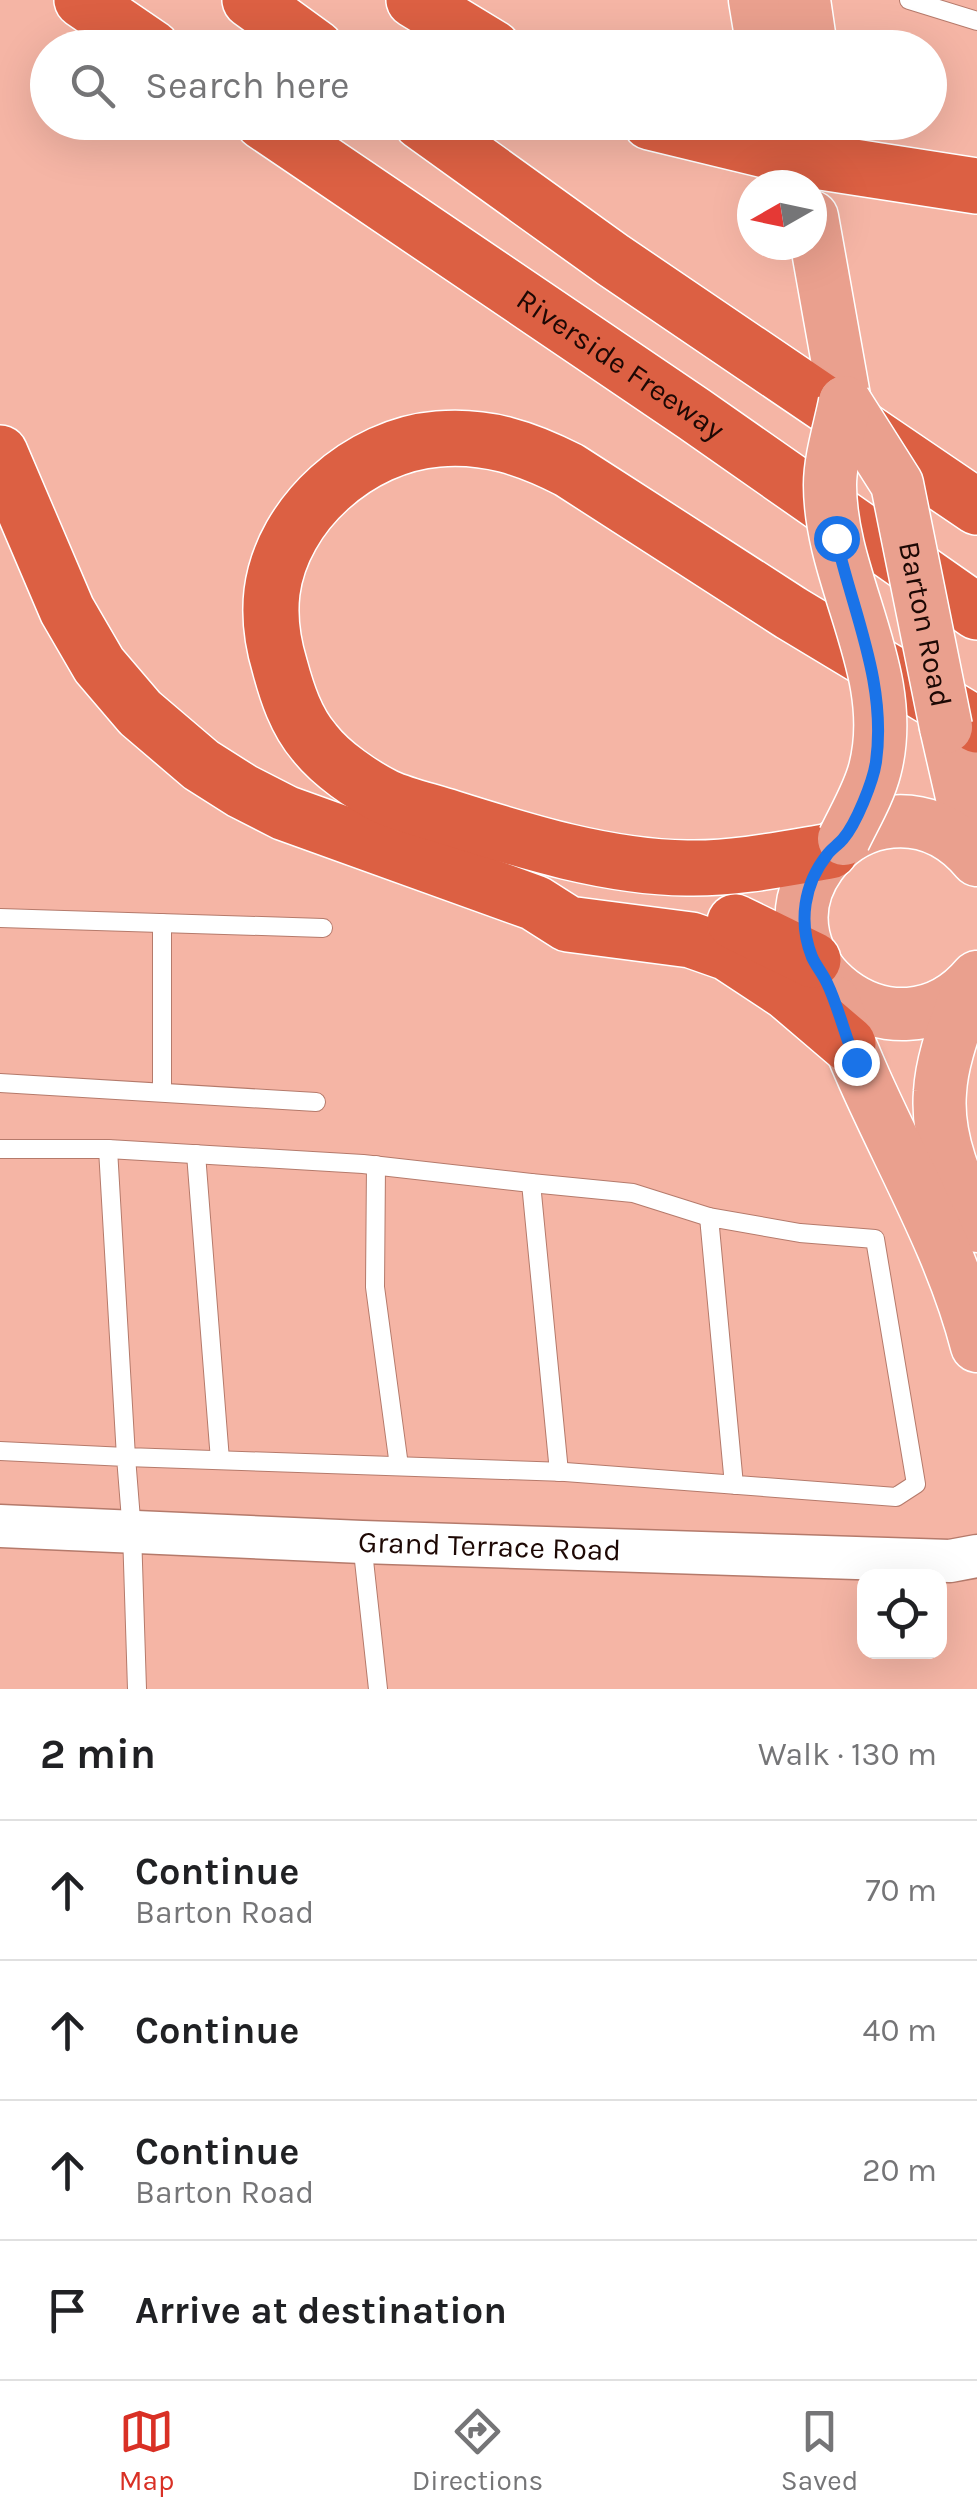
<!DOCTYPE html>
<meta charset="utf-8">
<style>
:root{--surface:#fff;--page:#f2f2f2;--text:#202124;--muted:#757577;--line:#e0e0e0;--accent:#d93025}
body{margin:0;font-family:Karla,sans-serif;background:var(--page);color:var(--text)}
.controls{position:absolute;right:30px;bottom:30px;display:grid;overflow:hidden;border-radius:20px;box-shadow:0 10px 40px #0002}
.controls button{width:90px;height:90px;display:grid;place-items:center;padding:0;border:0;border-bottom:2px solid var(--line);background:var(--surface);color:var(--text);font:50px sans-serif}
.compass{position:absolute;left:737px;top:170px;width:90px;height:90px;border-radius:50%;background:var(--surface);box-shadow:0 10px 40px #0002;rotate:261deg}
.stop{position:absolute;width:30px;height:30px;margin:-22px;border:8px solid #1a73e8;border-radius:50%;background:#fff}
.stop.end{background:#1a73e8;border-color:#fff;box-shadow:0 2px 10px #0008}
.list{margin:0;padding:0;list-style:none}
h2{display:flex;justify-content:space-between;align-items:center;height:130px;margin:0;padding:0 40px;font-size:42px}
h2 small{font-size:32px;font-weight:400;color:var(--muted)}
.list li{display:grid;grid-template-columns:65px 1fr auto;gap:30px;align-items:center;box-sizing:border-box;height:140px;padding:0 40px;border-top:2px solid var(--line)}
.list b{display:block;font-size:38px;white-space:nowrap}
.list p{margin:0;font-size:32px;white-space:nowrap;color:var(--muted)}
.list em{font-size:32px;font-style:normal;color:var(--muted)}
.icon{flex:none;width:55px;height:55px;fill:none;stroke:currentColor;stroke-width:2;stroke-linecap:round;stroke-linejoin:round}
.map{position:relative;flex:none;width:977px;height:1689px;overflow:hidden}
.search{position:absolute;background:var(--surface);box-shadow:0 10px 40px #0002;left:30px;right:30px;top:30px;height:110px;display:flex;align-items:center;gap:25px;box-sizing:border-box;padding:0 35px;border-radius:55px;color:var(--muted);font-size:38px}
.sheet{height:690px;background:var(--surface)}
nav{display:flex;justify-content:space-around;align-items:center;box-sizing:border-box;height:140px;border-top:2px solid var(--line);background:var(--surface);font-size:28px;color:var(--muted)}
nav a{display:grid;justify-items:center;gap:5px}
nav .on{color:var(--accent)}
.map>svg:first-child{display:block}
.lines{fill:none;stroke-linecap:round;stroke-linejoin:round}
.service-casing{stroke:#b57a6b;stroke-width:20}
.tertiary-casing{stroke:#b57a6b;stroke-width:45}
.primary-casing{stroke:#fff;stroke-width:55}
.motorway-casing{stroke:#fff;stroke-width:58}
.service{stroke:#fff;stroke-width:18}
.tertiary{stroke:#fff;stroke-width:42}
.primary{stroke:#eaa08e;stroke-width:52}
.motorway{stroke:#dc6043;stroke-width:55}
.primary-bridge-casing{stroke:#fff;stroke-width:55;stroke-linecap:butt}
.primary-bridge{stroke:#eaa08e;stroke-width:52}
.route{stroke:#1a73e8;stroke-width:12}
.labels{text-anchor:middle;stroke-width:10;stroke-linejoin:round;paint-order:stroke}
.street-label{font-size:30px;fill:#1d0804;stroke:#f5b5a5}
</style>
<div class="map">
<svg width="977" height="1689" viewBox="0 0 977 1689">
<rect width="100%" height="100%" fill="#f5b5a5"/>
<g class="lines">
<defs>
<g id="service">
<polyline points="909,0 977,21"/>
<polyline points="0,918 323,928"/>
<polyline points="162,923 162,1092"/>
<polyline points="0,1083 316,1102"/>
<polyline points="0,1149 108,1149 126,1457 565,1472 896,1497 916,1484 875,1239 800,1233 709,1217 734,1485"/>
<polyline points="108,1149 363,1164 531,1183 559,1472"/>
<polyline points="196,1154 220,1460"/>
<polyline points="376,1165 375,1287 399,1466"/>
<polyline points="531,1183 633,1193 709,1217"/>
<polyline points="0,1451 126,1457 132,1532 137,1689"/>
<polyline points="362,1542 378,1689"/>
</g>
<g id="tertiary">
<path id="s1" d="M0,1526L362,1542L950,1561L977,1556"/>
</g>
<g id="primary">
<polyline points="755,0 763,48"/>
<polyline points="804,0 811,48"/>
<polyline points="802,159 809,122"/>
<polyline points="812,217 845,402"/>
<polyline points="946,727 976,858"/>
<path d="M977,860C953,831 920,816 882,823C856,828 836,842 820,864C750,961 896,1074 977,977"/>
<path d="M969,986C958,1020 942,1056 940,1092C936,1139 957,1185 977,1226"/>
<path d="M834,1002C873,1119 946,1225 977,1346"/>
</g>
<g id="motorway">
<polyline points="82,0 152,48"/>
<polyline points="250,0 316,48"/>
<polyline points="414,0 493,48"/>
<path id="s2" d="M263,122L694,414L977,612"/>
<polyline points="421,122 613,260 977,507"/>
<polyline points="650,122 802,159 977,186"/>
<polyline points="0,453 67,610 99,665 140,713 201,765 242,791 285,813 535,903 568,924 691,940 728,953 787,992 848,1044"/>
<path d="M830,851C783,859 735,869 687,868C607,867 527,842 451,818C430,811 406,806 386,797C362,785 331,764 314,742C296,721 287,693 280,667C273,644 269,617 272,592C282,513 360,445 438,439C487,435 526,448 569,470L791,613L977,725"/>
<polyline points="735,922 813,960"/>
</g>
</defs>
<!-- service casing -->
<use href="#service" class="service-casing"/>
<!-- tertiary casing -->
<use href="#tertiary" class="tertiary-casing"/>
<!-- primary casing -->
<use href="#primary" class="primary-casing"/>
<!-- motorway casing -->
<use href="#motorway" class="motorway-casing"/>
<!-- service -->
<use href="#service" class="service"/>
<!-- tertiary -->
<use href="#tertiary" class="tertiary"/>
<!-- primary -->
<use href="#primary" class="primary"/>
<!-- motorway -->
<use href="#motorway" class="motorway"/>
<defs>
<g id="primary-bridge">
<path id="s3" d="M845,402L897,484L946,727"/>
<path d="M844,839C855,816 869,793 875,769C900,672 830,581 830,485C830,458 840,428 845,402"/>
</g>
</defs>
<!-- primary-bridge casing -->
<use href="#primary-bridge" class="primary-bridge-casing"/>
<!-- primary-bridge -->
<use href="#primary-bridge" class="primary-bridge"/>
</g>
<g class="lines">
<!-- route -->
<path class="route" d="M836,538C853,613 887,683 876,762C873,782 856,824 843,839C838,845 831,849 827,855C804,884 798,922 812,957C816,966 823,974 827,983C839,1008 845,1037 856,1062"/>
</g>
<g class="labels">
<!-- street labels -->
<g class="street-label">
<text dy="10" stroke="none"><textPath href="#s2" startOffset="432">Riverside Freeway</textPath></text>
<text dy="10" stroke="none"><textPath href="#s3" startOffset="240">Barton Road</textPath></text>
<text dy="10" stroke="none"><textPath href="#s1" startOffset="490">Grand Terrace Road</textPath></text>
</g>
</g>
</svg>
<div class="controls">
<button><svg class="icon" aria-label="locate" viewBox="0 0 24 24"><circle cx="12" cy="12" r="6"/><path d="M12 2v4M12 18v4M2 12h4M18 12h4"/></svg></button>
</div>
<svg class="compass" viewBox="-18 -18 36 36"><path d="M0-13l5 13h-10z" fill="#e53935"/><path d="M0 13l5-13h-10z" fill="#757577"/></svg>
<div class="stop" style="left:836px;top:538px"></div>
<div class="stop end" style="left:856px;top:1062px"></div>
<div class="search"><svg class="icon" aria-label="search" viewBox="0 0 24 24"><circle cx="10" cy="10" r="6"/><path d="M15 15l6 6"/></svg>Search here</div>
</div>
<section class="sheet">
<h2>2 min<small>Walk · 130 m</small></h2>
<ul class="list">
<li><svg class="icon" aria-label="ahead" viewBox="0 0 24 24"><path d="M12 20V5M6 11l6-6 6 6"/></svg><div><b>Continue</b><p>Barton Road</p></div><em>70 m</em></li>
<li><svg class="icon" aria-label="ahead" viewBox="0 0 24 24"><path d="M12 20V5M6 11l6-6 6 6"/></svg><div><b>Continue</b></div><em>40 m</em></li>
<li><svg class="icon" aria-label="ahead" viewBox="0 0 24 24"><path d="M12 20V5M6 11l6-6 6 6"/></svg><div><b>Continue</b><p>Barton Road</p></div><em>20 m</em></li>
<li><svg class="icon" aria-label="arrive" viewBox="0 0 24 24"><path d="M6 21V4h12l-3 4 3 4H6"/></svg><div><b>Arrive at destination</b></div></li>
</ul>
</section>
<nav>
<a class="on"><svg class="icon" aria-label="map" viewBox="0 0 24 24"><path d="M3 6l6-2 6 2 6-2v14l-6 2-6-2-6 2zM9 4v14M15 6v14"/></svg>Map</a>
<a><svg class="icon" aria-label="directions" viewBox="0 0 24 24"><path d="M12 3l9 9-9 9-9-9zM9 14v-3h6M13 9l2 2-2 2"/></svg>Directions</a>
<a><svg class="icon" aria-label="saved" viewBox="0 0 24 24"><path d="M7 4h10v16l-5-4-5 4z"/></svg>Saved</a>
</nav>
